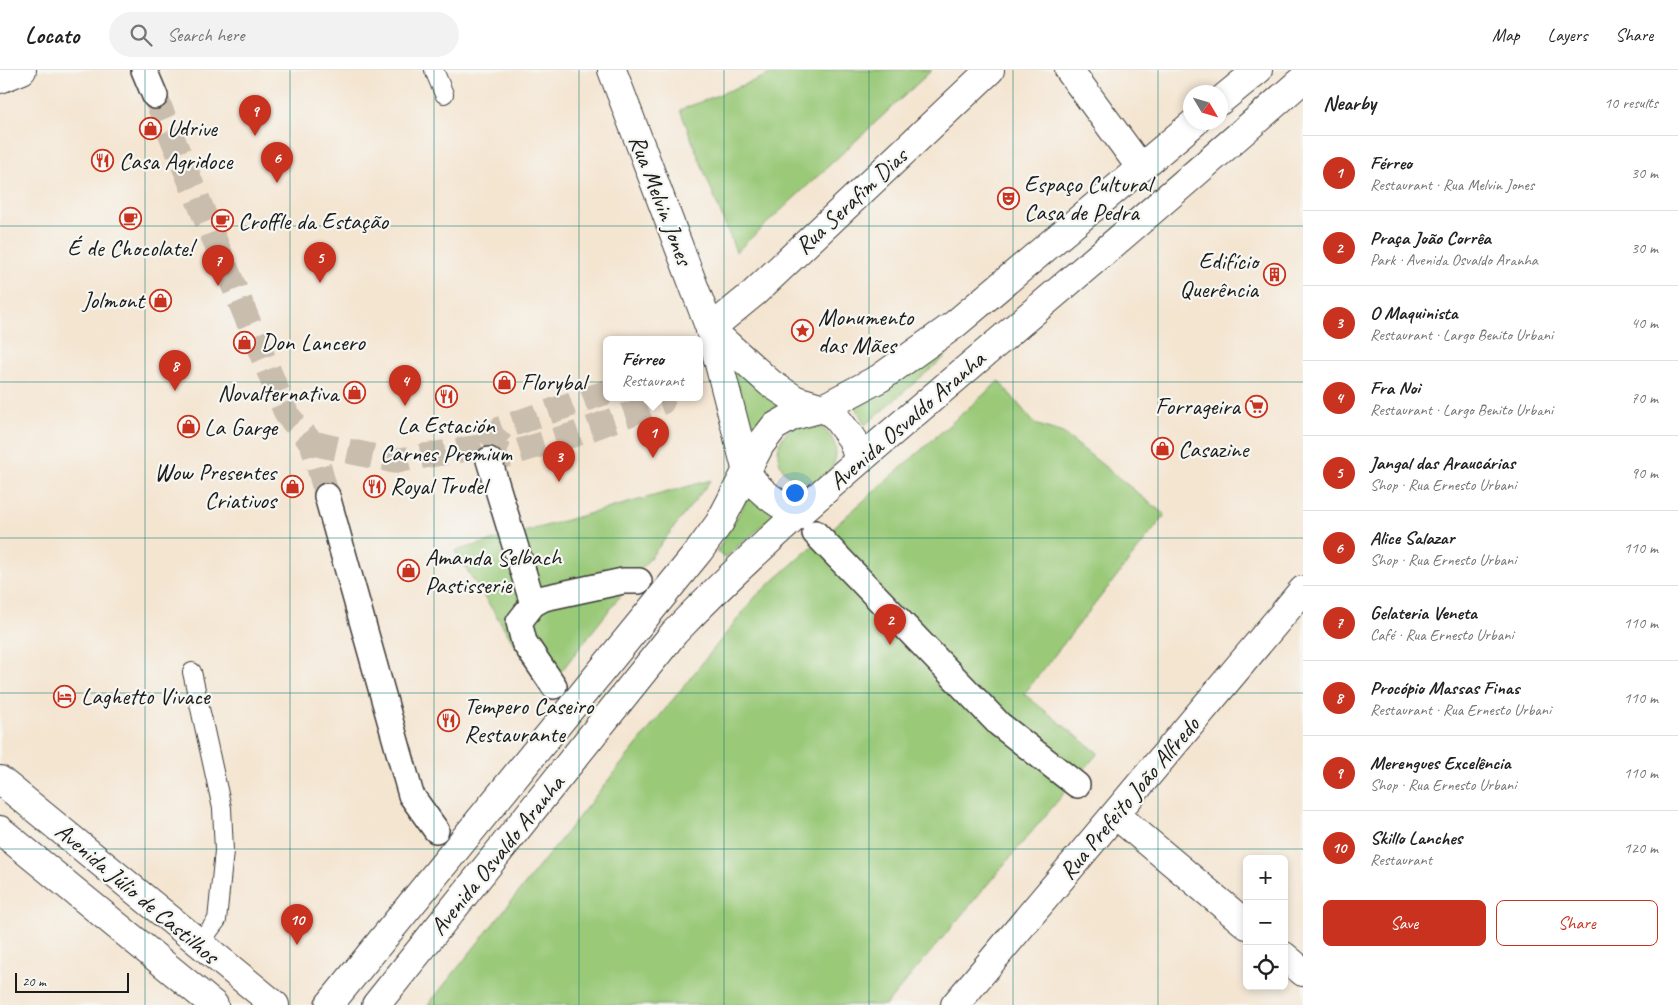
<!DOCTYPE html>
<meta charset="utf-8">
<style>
:root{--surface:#fff;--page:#f2f2f2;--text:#222;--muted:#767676;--line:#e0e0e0;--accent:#c8321e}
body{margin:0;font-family:Caveat,sans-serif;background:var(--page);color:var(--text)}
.controls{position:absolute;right:15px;bottom:15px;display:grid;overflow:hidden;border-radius:8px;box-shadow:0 2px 8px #0003}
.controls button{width:45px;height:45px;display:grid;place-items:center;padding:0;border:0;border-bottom:1px solid var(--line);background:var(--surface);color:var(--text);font:25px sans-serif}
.compass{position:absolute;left:1183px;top:15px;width:45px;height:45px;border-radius:50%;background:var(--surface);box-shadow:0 2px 8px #0003;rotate:128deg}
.scale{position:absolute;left:15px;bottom:12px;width:114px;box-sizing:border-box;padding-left:5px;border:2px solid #1c1c1c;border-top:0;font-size:14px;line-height:18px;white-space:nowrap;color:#1c1c1c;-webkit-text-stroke:4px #f6f6f2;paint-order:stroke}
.you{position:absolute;left:794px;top:422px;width:18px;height:18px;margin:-12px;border:4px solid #fff;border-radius:50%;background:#1a73e8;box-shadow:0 0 0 8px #1a73e833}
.badge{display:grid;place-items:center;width:32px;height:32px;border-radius:50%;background:var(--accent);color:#fff;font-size:16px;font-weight:700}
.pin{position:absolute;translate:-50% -41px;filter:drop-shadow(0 1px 2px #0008)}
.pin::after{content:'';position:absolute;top:26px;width:18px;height:15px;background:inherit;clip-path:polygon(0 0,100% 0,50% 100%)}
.popup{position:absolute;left:603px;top:266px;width:100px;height:65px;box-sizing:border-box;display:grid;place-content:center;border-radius:8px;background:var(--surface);filter:drop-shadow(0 1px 4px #0005);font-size:16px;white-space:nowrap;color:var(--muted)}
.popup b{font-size:19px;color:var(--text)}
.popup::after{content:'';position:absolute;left:50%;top:100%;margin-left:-10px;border:10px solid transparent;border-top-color:var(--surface)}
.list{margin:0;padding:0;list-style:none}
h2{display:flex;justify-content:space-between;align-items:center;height:65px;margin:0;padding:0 20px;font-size:21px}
h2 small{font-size:16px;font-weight:400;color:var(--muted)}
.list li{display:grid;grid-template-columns:32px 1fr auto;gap:15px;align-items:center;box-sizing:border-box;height:75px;padding:0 20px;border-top:1px solid var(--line)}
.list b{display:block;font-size:19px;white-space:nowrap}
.list p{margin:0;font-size:16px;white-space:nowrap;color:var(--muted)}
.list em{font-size:16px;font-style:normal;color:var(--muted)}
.actions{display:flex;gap:10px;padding:15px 20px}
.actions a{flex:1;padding:11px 0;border:1px solid var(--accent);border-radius:8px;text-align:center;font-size:18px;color:var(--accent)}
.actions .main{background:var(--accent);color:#fff}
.icon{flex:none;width:28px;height:28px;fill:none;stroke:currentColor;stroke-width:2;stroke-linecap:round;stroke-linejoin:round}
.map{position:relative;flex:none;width:1303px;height:935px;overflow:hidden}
header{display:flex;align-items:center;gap:30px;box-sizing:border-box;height:70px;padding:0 25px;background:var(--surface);border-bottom:1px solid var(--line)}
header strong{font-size:24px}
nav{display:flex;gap:28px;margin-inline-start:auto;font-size:18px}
.search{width:350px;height:45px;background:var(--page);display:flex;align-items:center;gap:12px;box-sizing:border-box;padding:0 18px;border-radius:28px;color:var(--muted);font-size:19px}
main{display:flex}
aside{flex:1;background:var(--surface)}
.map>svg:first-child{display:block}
.green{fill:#9ac978;stroke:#5b724a}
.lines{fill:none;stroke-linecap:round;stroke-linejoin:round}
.pedestrian-tunnel{stroke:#c9bdad;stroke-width:25;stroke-dasharray:25 12;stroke-linecap:butt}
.service-casing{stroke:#3c3a37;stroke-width:20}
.pedestrian-casing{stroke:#3c3a37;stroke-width:28}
.minor-casing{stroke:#3c3a37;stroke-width:30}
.tertiary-casing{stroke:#3c3a37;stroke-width:30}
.secondary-casing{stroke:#3c3a37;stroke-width:30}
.service{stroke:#fff;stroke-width:18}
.pedestrian{stroke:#fff;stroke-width:25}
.minor{stroke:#fff;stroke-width:28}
.tertiary{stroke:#fff;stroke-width:28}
.secondary{stroke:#fff;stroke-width:28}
.grid{fill:none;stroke:#0f766e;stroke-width:1;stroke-opacity:0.55}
.labels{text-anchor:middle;stroke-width:4.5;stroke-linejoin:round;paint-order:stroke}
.poi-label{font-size:24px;fill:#1c1c1c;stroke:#f6f6f2;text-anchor:start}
.street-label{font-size:24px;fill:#1c1c1c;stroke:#f6f6f2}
</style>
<header>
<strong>Locato</strong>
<div class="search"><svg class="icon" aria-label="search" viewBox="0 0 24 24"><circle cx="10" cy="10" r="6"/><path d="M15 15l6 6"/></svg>Search here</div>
<nav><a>Map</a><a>Layers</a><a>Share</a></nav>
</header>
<main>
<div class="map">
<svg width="1303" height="935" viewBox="0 0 1303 935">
<rect width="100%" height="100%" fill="#f6f6f2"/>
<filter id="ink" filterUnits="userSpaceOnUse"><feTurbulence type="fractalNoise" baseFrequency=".02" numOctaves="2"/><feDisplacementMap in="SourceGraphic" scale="10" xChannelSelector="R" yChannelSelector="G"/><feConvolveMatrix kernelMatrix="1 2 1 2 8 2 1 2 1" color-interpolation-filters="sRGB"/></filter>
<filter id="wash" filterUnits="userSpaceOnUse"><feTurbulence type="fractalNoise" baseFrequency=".0096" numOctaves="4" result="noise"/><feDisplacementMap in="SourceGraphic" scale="20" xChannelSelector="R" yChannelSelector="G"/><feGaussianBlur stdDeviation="1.12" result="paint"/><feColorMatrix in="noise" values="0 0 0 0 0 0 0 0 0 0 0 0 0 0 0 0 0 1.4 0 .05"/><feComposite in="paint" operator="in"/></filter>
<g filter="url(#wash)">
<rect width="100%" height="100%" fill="#f4e5d1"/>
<!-- green -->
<g class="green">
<polygon points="781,0 932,0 736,182 680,40"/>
<polygon points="941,278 947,285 865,355 855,336"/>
<polygon points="730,296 779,334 762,347 745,369"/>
<polygon points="999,311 1035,354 1063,363 1165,445 1024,624 1098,683 886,935 428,935 756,526"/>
<circle cx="807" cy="383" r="29"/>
<polygon points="711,410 545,622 455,481"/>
<polygon points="751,423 777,443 725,488 717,481"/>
</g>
</g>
<g filter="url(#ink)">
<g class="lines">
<!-- pedestrian-tunnel -->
<g class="pedestrian-tunnel">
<polyline points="155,26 287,345 312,373 327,426"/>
<polyline points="312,373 394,391 485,376"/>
<polyline points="485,376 506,385 576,364 662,332 664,327"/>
<polyline points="485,376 502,358 607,322"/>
</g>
<defs>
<g id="service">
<polyline points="434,0 444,24"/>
<polyline points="192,602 222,738 224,781 217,850 199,874"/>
</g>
<g id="pedestrian">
<polyline points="144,0 155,26"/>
<polyline points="489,390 533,534"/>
<polyline points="327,426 411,725 436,760"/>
<polyline points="815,463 999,654 1077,715"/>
<polyline points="554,616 524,572 519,552 533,534 544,528 623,511 639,511"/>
</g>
<g id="minor">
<polyline points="1069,0 1141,98"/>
<polyline points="710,259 754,223 990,0"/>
<polyline points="1116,745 1247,855"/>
<polyline points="1284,886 1303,902"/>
<polyline points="955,935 1303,520"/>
</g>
<g id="tertiary">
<path d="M612,0L710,259L747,402C758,423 779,433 798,446"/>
<polyline points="0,9 22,0"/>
<polyline points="1220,31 1258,0"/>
<polyline points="710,259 770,313 796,330 823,338 834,345 852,369 859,390"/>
<polyline points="329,935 699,481 720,452 760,375 774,357 793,346 823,338 880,308 954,255 1195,52"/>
<path d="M376,935L674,563C762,471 861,389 958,306C1074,208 1189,110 1303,9"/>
</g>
<g id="secondary">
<polyline points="0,710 275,935"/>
<polyline points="0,760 214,935"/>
</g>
</defs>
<!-- service casing -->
<use href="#service" class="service-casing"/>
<!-- pedestrian casing -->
<use href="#pedestrian" class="pedestrian-casing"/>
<!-- minor casing -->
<use href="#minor" class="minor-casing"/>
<!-- tertiary casing -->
<use href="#tertiary" class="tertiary-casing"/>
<!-- secondary casing -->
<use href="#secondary" class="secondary-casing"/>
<!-- service -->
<use href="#service" class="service"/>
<!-- pedestrian -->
<use href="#pedestrian" class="pedestrian"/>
<!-- minor -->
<use href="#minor" class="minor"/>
<!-- tertiary -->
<use href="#tertiary" class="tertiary"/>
<!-- secondary -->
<use href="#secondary" class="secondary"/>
</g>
</g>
<!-- grid -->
<path class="grid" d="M145,0V935M290,0V935M434,0V935M579,0V935M724,0V935M869,0V935M1013,0V935M1158,0V935M0,156H1303M0,312H1303M0,468H1303M0,623H1303M0,779H1303"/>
<!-- icons -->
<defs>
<symbol id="shop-ring" viewBox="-11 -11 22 22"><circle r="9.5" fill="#f6f6f2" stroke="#c8321e" stroke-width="1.5"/><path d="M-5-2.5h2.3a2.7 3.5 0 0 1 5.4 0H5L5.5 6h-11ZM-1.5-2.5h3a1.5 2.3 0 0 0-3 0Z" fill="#c8321e"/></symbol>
<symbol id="restaurant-ring" viewBox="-11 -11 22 22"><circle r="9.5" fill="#f6f6f2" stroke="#c8321e" stroke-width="1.5"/><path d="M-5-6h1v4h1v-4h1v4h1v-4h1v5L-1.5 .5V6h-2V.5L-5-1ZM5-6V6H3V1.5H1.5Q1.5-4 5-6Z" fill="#c8321e"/></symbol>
<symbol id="theatre-ring" viewBox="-11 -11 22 22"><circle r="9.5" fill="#f6f6f2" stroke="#c8321e" stroke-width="1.5"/><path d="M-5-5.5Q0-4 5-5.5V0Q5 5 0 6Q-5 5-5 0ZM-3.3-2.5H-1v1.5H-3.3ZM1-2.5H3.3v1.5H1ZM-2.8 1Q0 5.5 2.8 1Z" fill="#c8321e"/></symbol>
<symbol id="cafe-ring" viewBox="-11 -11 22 22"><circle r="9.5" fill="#f6f6f2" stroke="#c8321e" stroke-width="1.5"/><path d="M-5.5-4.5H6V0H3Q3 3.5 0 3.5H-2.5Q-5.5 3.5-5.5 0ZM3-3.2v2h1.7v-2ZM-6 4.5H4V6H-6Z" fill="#c8321e"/></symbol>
<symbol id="building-ring" viewBox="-11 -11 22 22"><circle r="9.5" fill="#f6f6f2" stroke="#c8321e" stroke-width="1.5"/><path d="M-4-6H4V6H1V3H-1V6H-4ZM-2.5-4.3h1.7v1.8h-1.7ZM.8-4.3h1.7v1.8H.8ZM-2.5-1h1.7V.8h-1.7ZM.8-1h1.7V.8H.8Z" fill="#c8321e"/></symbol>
<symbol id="sight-ring" viewBox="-11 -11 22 22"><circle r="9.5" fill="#f6f6f2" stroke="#c8321e" stroke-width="1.5"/><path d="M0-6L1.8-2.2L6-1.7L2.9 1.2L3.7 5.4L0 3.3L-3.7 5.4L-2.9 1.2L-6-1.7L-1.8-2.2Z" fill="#c8321e"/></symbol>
<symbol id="supermarket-ring" viewBox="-11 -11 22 22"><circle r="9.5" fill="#f6f6f2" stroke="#c8321e" stroke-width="1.5"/><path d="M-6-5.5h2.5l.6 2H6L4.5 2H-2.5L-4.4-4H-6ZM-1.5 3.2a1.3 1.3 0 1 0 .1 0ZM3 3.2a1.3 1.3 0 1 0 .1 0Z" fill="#c8321e"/></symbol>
<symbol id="hotel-ring" viewBox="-11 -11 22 22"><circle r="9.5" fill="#f6f6f2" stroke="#c8321e" stroke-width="1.5"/><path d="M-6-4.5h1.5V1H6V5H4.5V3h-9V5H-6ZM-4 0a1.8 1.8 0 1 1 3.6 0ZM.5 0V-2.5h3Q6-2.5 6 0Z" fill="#c8321e"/></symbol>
</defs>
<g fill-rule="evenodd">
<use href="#shop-ring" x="138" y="46" width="25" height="25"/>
<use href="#restaurant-ring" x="90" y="78" width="25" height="25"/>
<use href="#theatre-ring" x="996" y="116" width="25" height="25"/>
<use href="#cafe-ring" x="118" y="136" width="25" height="25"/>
<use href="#cafe-ring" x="210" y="138" width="25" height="25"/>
<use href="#building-ring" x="1262" y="192" width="25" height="25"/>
<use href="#shop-ring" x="148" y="218" width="25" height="25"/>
<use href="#sight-ring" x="790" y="248" width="25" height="25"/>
<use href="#shop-ring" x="232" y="260" width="25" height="25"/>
<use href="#shop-ring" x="492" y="300" width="25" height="25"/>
<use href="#shop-ring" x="342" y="310" width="25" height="25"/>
<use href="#restaurant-ring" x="434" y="314" width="25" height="25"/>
<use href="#supermarket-ring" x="1244" y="324" width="25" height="25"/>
<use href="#shop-ring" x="176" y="344" width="25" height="25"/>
<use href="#shop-ring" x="1150" y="366" width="25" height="25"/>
<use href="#shop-ring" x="280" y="404" width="25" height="25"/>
<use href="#restaurant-ring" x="362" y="404" width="25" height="25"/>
<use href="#shop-ring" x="396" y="488" width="25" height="25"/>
<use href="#hotel-ring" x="52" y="614" width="25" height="25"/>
<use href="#restaurant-ring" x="436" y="638" width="25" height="25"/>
</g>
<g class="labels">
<!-- poi labels -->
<g class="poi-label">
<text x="167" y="66">Udrive</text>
<text x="119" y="99">Casa Agridoce</text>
<text x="1024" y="122">Espaço Cultural<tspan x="1024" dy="28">Casa de Pedra</tspan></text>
<text x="238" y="159">Croffle da Estação</text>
<text x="130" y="186" text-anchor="middle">É de Chocolate!</text>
<text x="1258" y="199" text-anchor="end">Edifício<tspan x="1258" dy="28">Querência</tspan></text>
<text x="144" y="238" text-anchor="end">Jolmont</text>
<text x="818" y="255">Monumento<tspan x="818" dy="28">das Mães</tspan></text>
<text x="261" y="280">Don Lancero</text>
<text x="521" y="320">Florybal</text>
<text x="338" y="331" text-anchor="end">Novalternativa</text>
<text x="1240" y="344" text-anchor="end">Forrageira</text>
<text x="446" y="363" text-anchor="middle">La Estación<tspan x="446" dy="28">Carnes Premium</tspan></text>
<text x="204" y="365">La Garge</text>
<text x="1178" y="387">Casazine</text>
<text x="276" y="410" text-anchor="end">Wow Presentes<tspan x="276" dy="28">Criativos</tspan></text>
<text x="390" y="424">Royal Trudel</text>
<text x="425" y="495">Amanda Selbach<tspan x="425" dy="28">Pastisserie</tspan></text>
<text x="81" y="634">Laghetto Vivace</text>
<text x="464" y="644">Tempero Caseiro<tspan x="464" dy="28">Restaurante</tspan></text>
</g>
<!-- street labels -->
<g class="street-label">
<text transform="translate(661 130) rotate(69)" y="8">Rua Melvin Jones</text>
<text transform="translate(851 131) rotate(-43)" y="8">Rua Serafim Dias</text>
<text transform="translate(907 350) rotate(-41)" y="8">Avenida Osvaldo Aranha</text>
<text transform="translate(1129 728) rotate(-50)" y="8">Rua Prefeito João Alfredo</text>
<text transform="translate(497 785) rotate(-51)" y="8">Avenida Osvaldo Aranha</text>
<text transform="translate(137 823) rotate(40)" y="8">Avenida Júlio de Castilhos</text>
</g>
</g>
</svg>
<div class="controls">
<button>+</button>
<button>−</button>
<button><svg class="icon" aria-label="locate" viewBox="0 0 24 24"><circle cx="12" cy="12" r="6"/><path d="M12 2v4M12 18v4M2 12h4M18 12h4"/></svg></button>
</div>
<svg class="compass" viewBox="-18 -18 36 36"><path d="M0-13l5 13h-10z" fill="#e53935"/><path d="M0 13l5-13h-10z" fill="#767676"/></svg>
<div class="scale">20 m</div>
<div class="you"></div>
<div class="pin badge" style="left:653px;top:388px">1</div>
<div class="popup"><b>Férreo</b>Restaurant</div>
<div class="pin badge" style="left:890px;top:575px">2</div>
<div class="pin badge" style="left:559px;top:412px">3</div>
<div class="pin badge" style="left:405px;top:336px">4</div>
<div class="pin badge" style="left:320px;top:213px">5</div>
<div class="pin badge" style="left:277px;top:113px">6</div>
<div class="pin badge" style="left:218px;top:216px">7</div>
<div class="pin badge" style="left:175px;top:321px">8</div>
<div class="pin badge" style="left:255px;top:66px">9</div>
<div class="pin badge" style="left:297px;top:875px">10</div>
</div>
<aside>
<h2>Nearby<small>10 results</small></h2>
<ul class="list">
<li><span class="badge">1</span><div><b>Férreo</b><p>Restaurant · Rua Melvin Jones</p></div><em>30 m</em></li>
<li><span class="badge">2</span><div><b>Praça João Corrêa</b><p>Park · Avenida Osvaldo Aranha</p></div><em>30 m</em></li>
<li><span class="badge">3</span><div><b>O Maquinista</b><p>Restaurant · Largo Benito Urbani</p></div><em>40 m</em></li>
<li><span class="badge">4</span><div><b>Fra Noi</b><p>Restaurant · Largo Benito Urbani</p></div><em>70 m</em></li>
<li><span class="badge">5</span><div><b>Jangal das Araucárias</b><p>Shop · Rua Ernesto Urbani</p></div><em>90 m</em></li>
<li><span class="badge">6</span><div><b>Alice Salazar</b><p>Shop · Rua Ernesto Urbani</p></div><em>110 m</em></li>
<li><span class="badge">7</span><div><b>Gelateria Veneta</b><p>Café · Rua Ernesto Urbani</p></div><em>110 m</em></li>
<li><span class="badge">8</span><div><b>Procópio Massas Finas</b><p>Restaurant · Rua Ernesto Urbani</p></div><em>110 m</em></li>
<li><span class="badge">9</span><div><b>Merengues Excelência</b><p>Shop · Rua Ernesto Urbani</p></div><em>110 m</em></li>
<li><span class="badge">10</span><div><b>Skillo Lanches</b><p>Restaurant</p></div><em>120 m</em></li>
</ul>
<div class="actions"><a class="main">Save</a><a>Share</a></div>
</aside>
</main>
